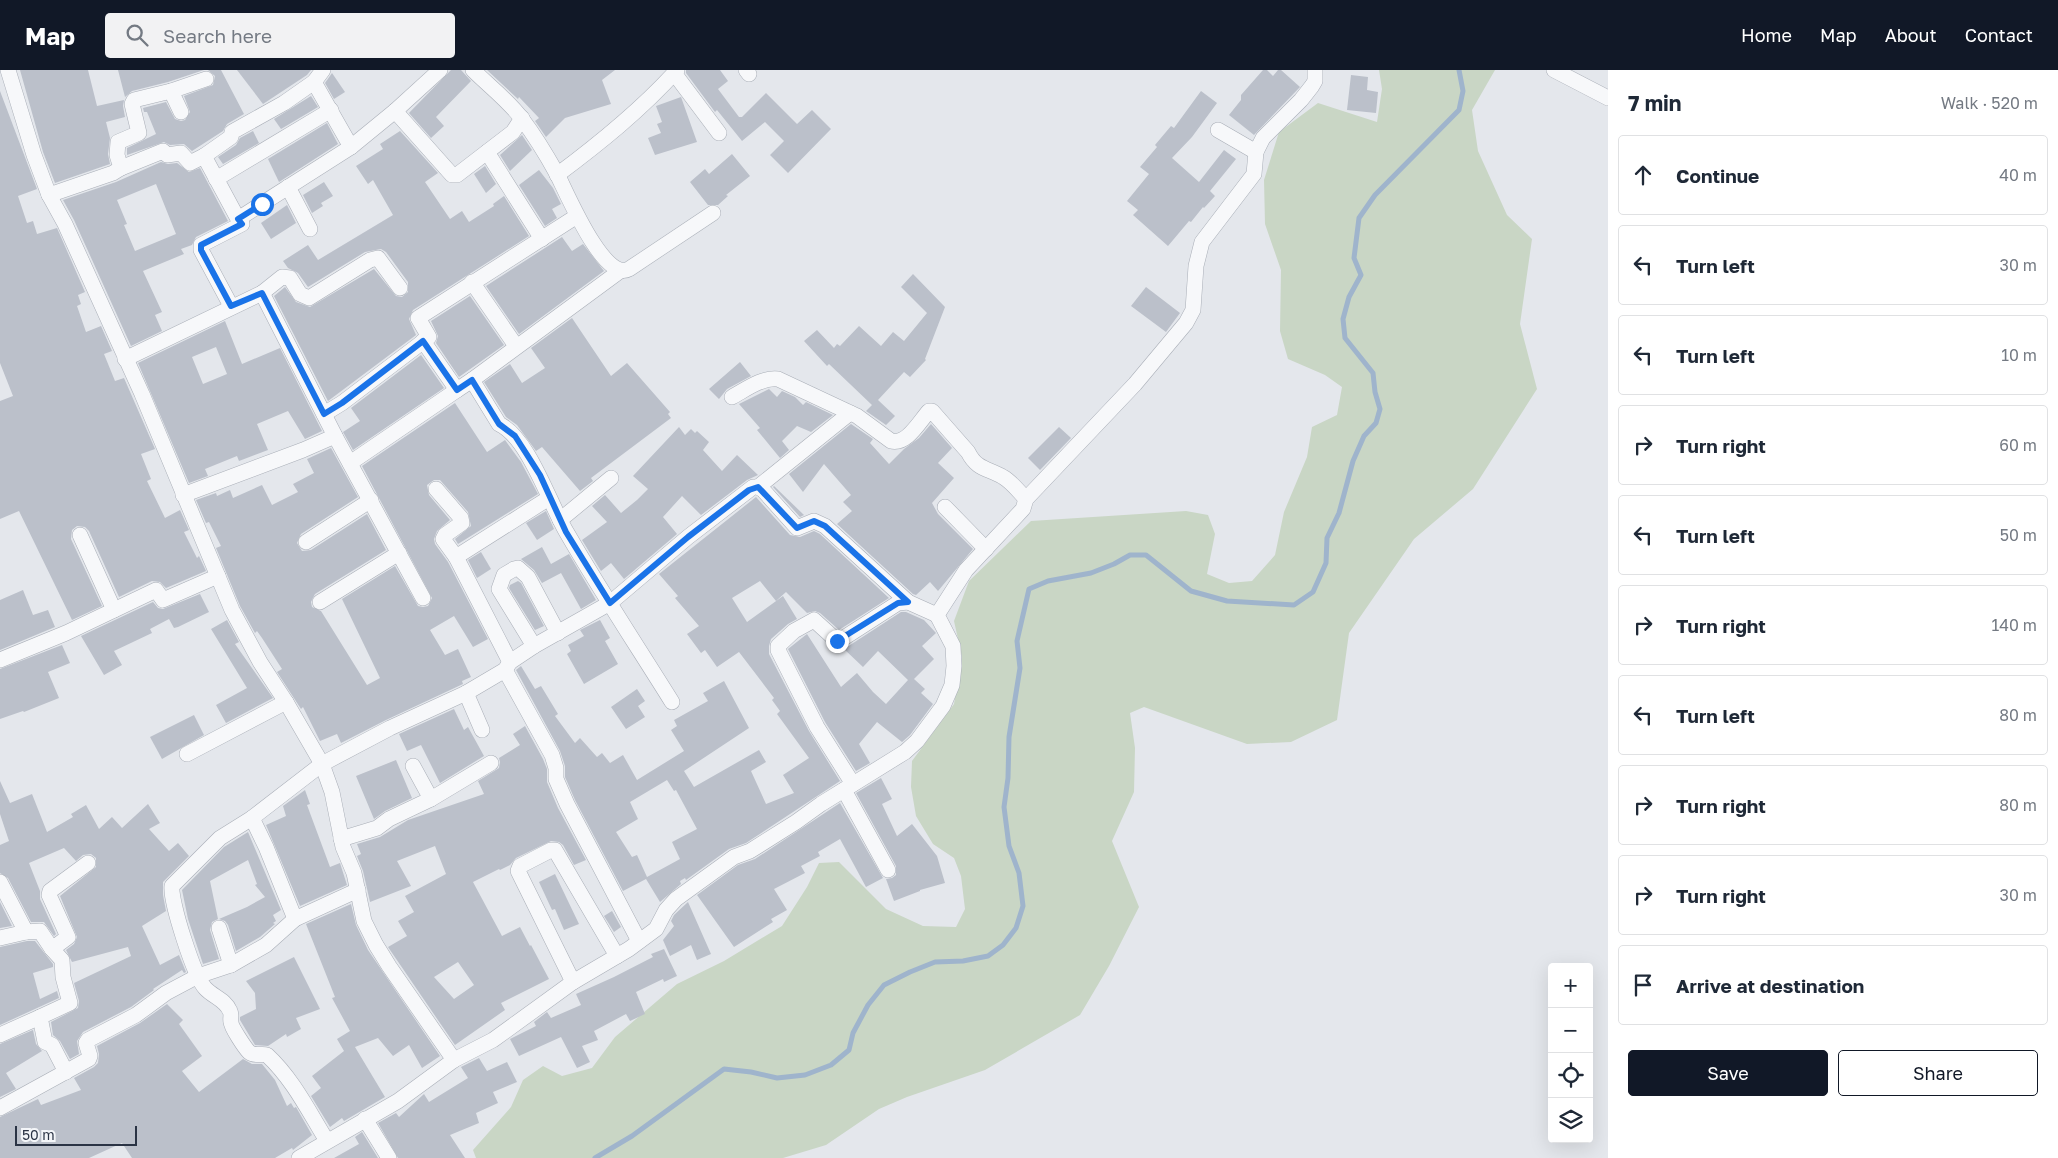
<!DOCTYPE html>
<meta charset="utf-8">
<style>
:root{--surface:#fff;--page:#f2f2f3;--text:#1f2937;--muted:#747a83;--line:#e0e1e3;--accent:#111827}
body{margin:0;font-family:"Golos Text",sans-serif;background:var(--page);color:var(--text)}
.controls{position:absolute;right:15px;bottom:15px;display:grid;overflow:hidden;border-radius:5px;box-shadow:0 5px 20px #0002}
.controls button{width:45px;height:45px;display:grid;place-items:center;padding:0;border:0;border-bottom:1px solid var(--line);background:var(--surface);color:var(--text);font:25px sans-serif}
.scale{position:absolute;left:15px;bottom:12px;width:122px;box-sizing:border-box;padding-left:5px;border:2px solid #2b3445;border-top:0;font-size:14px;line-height:18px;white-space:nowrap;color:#2b3445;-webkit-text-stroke:4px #f4f6f9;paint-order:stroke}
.stop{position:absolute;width:15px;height:15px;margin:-11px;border:4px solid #1a73e8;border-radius:50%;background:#fff}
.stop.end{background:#1a73e8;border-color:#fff;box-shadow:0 1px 5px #0008}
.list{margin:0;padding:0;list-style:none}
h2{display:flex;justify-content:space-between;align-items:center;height:65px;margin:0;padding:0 20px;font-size:21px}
h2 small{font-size:16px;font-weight:400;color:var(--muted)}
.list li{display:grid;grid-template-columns:32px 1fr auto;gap:15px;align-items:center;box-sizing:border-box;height:80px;margin:0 10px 10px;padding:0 10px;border:1px solid var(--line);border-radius:5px}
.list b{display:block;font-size:19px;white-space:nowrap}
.list em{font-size:16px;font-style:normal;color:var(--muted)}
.actions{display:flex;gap:10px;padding:15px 20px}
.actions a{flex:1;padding:11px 0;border:1px solid var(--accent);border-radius:5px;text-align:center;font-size:18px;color:var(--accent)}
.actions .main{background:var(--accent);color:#fff}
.icon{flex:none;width:28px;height:28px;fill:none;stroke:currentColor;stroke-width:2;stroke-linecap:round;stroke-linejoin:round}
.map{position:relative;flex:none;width:1608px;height:1088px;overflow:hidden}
header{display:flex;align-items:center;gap:30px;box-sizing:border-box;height:70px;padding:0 25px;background:var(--accent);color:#fff}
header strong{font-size:24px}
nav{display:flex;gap:28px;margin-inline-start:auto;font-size:18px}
.search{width:350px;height:45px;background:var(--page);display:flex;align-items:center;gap:12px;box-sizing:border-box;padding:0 18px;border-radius:5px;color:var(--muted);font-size:19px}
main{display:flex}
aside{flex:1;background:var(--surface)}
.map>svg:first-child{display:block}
.green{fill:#c9d6c5}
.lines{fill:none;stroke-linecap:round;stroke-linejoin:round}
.stream{stroke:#9fb4cc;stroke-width:5}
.building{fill:#bbc0ca;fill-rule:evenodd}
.street-casing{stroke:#a9aeb7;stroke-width:16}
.street{stroke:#f7f8fa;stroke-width:15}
.route{stroke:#1a73e8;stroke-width:6}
</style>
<header>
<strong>Map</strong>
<div class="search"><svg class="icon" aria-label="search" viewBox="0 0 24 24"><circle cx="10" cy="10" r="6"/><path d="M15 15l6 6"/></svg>Search here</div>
<nav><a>Home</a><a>Map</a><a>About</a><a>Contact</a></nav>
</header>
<main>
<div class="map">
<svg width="1608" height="1088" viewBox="0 0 1608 1088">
<rect width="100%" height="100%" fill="#e4e7ec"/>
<!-- green -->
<polygon class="green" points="1379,0 1495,0 1472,40 1478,81 1507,145 1532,169 1520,254 1537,319 1473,419 1414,469 1349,563 1337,650 1291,672 1247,674 1144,637 1130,643 1135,678 1134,722 1112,771 1139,837 1109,896 1080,945 985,1000 907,1027 879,1039 826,1075 783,1088 476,1088 473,1080 511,1037 523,1010 543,996 562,1006 592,998 615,967 677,914 724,891 782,856 807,817 819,793 839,792 886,839 923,856 956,857 965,839 961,806 954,788 933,774 916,746 911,717 912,691 954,634 962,587 954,551 969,511 1031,451 1186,441 1208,445 1215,464 1207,504 1229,513 1252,511 1275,485 1284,442 1307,387 1312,357 1337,345 1342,317 1325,305 1288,289 1280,261 1281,200 1265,154 1264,110 1279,62 1318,33 1377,52 1382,19"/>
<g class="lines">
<!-- stream -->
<polyline class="stream" points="595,1088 632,1066 724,999 751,1002 777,1008 805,1005 831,995 849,980 853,963 868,935 884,915 910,902 935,892 963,891 988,886 1003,875 1016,858 1023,836 1019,803 1009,776 1004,737 1008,708 1009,667 1020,598 1017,571 1029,519 1048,511 1091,503 1114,494 1130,485 1146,485 1191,521 1227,531 1294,535 1313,522 1326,493 1327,468 1339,443 1353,391 1364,366 1376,353 1380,339 1375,322 1373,303 1345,268 1343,249 1349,227 1361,205 1354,188 1359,148 1375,125 1459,40 1463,21 1459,0"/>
</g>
<!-- building -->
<g class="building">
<polygon points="20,0 88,0 97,36 124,30 123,36 125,47 106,52 110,68 108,84 110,94 55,113 43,82"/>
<polygon points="118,0 204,0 168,12 132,21 125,27"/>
<polygon points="208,0 221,0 244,44 227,54 223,61 192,81 184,74 170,75 164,72 127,85 127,78 156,64 147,42 144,42 143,38 166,32 175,49 181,51 185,50 190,42 184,26 213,15 215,6"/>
<polygon points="237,0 311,0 307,5 263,34"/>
<polygon points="451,0 461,0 471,11 436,47 444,56 431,68 409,43"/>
<polygon points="487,0 615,0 602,10 611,34 565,48 546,67 535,51 539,48 519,27 518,29"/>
<polygon points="686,0 720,0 728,11 718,19 739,47 742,47 766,23 797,54 812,40 831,59 788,103 770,85 784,71 765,52 742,71 717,40 715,42 686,3"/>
<polygon points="1263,0 1267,0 1273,6 1278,0 1281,0 1300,17 1254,65 1229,45 1241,30 1241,25"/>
<polygon points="332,3 345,22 334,29 325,13"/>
<polygon points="1351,5 1368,7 1367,20 1378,22 1376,43 1347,40"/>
<polygon points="0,21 37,119 18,126 27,153 33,151 37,164 57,158 85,222 78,225 81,234 77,236 86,262 101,256 112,281 104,284 115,311 124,308 155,379 141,384 151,409 147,411 165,448 180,440 189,460 184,462 197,488 199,486 206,501 166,518 160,512 152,511 119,527 89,461 85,457 77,456 72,460 71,469 102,536 72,550 19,441 0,449 0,331 13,326 0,293"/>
<polygon points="1201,21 1217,33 1192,67 1172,88 1199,112 1224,80 1236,89 1210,121 1215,126 1204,138 1203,137 1191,152 1189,151 1168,176 1133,145 1138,140 1127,131 1149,104 1140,97 1157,77 1155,75 1171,56 1174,58"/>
<polygon points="311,26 318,37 281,59 274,49"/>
<polygon points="681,27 697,72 655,85 648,68 661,63 657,54 662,52 656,36"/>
<polygon points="327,53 338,74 279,112 268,89"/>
<polygon points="253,61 259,73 223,94 218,87 236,75 240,68"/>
<polygon points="400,61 438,103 425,112 450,149 462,141 469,152 494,136 493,134 504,126 529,166 413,240 409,249 416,265 328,331 274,226 285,217 296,232 310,237 374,199 396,226 402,227 408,222 408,212 386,182 381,179 365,182 308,217 298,203 288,198 283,191 308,175 318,190 393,145 373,110 368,114 356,96 383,79 380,74"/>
<polygon points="522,65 532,80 510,101 500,85"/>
<polygon points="732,84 750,106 726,125 728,126 718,135 708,135 690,112 705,99 709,104"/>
<path d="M161,92L168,94L177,93L189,102L200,98L228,151L196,167L192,175L181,179L184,184L143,201L162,242L155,245L162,261L131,276L74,150L63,130L116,112ZM156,114L176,164L135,181L124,155L127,154L117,130Z"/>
<polygon points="485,96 496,114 486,123 474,104"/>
<polygon points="539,100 553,118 561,134 552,139 557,148 545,156 519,115"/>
<polygon points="324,112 333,126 321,133 323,136 312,143 303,125"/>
<polygon points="287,135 296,153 271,169 261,153"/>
<polygon points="562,167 572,181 583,174 604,201 519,264 486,216"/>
<polygon points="913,204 945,237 925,289 926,290 910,307 904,302 878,330 895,346 886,355 866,341 872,335 829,294 827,296 804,271 817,260 834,278 837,274 840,276 859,256 881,276 893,262 904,271 927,243 901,217"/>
<polygon points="1146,217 1180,243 1166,262 1131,236"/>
<polygon points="470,226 504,275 459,307 436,273 438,266 431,251"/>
<polygon points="572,248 611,306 627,293 670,342 668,344 671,348 591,408 593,411 580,421 542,377 536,381 517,355 506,347 484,312 510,294 522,313 545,298 531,278"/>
<path d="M225,251L242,294L280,278L322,361L305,369L288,341L257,354L268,380L239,391L237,386L205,399L208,406L189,413L138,293ZM216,277L227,304L203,314L192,287Z"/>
<polygon points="421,285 444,318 353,380 343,362 360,351 351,338"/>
<polygon points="740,292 751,306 727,319 719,329 709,319"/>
<polygon points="769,319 777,327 782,321 795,327 803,335 806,332 833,345 811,362 797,356 782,371 789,380 780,388 757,360 760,358 739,334"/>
<polygon points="455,333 487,382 505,370 521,392 538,424 458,474 455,469 471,456 468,442 440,410 434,410 427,415 429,425 450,450 437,461 434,469 435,474 448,492 488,569 473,577 454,546 430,560 445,585 458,579 471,607 462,611 463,614 386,650 341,673 337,664 320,671 303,637 301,639 277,602 282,599 262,568 257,561 255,563 240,536 216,478 221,476 209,452 206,453 196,430 216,423 217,426 230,420 233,428 262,415 272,435 298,422 293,414 314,403 307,389 331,378 358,427 301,464 297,473 302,481 311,480 367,444 386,480 315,524 311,532 312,537 321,541 367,615 380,608 342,529 395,496 418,536 423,537 428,536 432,528 362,396"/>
<polygon points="851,354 873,369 870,373 889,394 904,379 919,368 931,354 952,378 938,393 954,408 932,433 938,444 973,479 938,521 930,512 916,525 913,524 837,454 852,441 843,432 851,425 824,394 803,422 789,404"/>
<polygon points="679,357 685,365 691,359 695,363 697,361 709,372 703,380 722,401 737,385 758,405 747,410 701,445 682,426 663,447 677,464 624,509 611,493 601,501 582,470 607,452 592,436 605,425 621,443 637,430 648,419 633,406"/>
<polygon points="1059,357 1071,368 1040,400 1028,388"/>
<polygon points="774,416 804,445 800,447 773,417"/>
<path d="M756,427L790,465L800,467L814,461L820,464L889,528L839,560L820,543L815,541L807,543L786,522L776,531L760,511L732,528L747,552L783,526L797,549L788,554L771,569L769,576V584L809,661L840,711L746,773L729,779L686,810L685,808L680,811L681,814L660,832L646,809L623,821L575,730L565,707V696L560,681L516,600L521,596L535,619L541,616L558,644L555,646L575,673L580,668L597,687L602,683L610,693L623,685L637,710L684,681L671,660L677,656L674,650L708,631L703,623L724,611L749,658L684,701L694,717L759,680L766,692L751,701L766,734L794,723L783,705L809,688L777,644L780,641L772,630L774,628L739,582L717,597L705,580L701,583L687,564L699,556L675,528L678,526L659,504ZM667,710L674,721L676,720L697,759L672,772L680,789L647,807L637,785L632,787L616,762L638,749L630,732Z"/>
<polygon points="546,441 554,459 537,470 526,453"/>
<polygon points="542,477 551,494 569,484 596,530 581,539 561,503 542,513 534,500 521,489"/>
<polygon points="481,482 491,499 477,508 468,490"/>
<polygon points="518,511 521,513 544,556 535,560 509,518 510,515"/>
<polygon points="23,520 33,545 48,540 55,557 0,580 0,530"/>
<polygon points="200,524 209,542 178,557 174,558 169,549 150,559 152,563 114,581 122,595 104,605 81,566 153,532 158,538 163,539"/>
<polygon points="901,542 906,542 924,550 936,563 922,576 934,589 914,609 925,619 921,623 933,634 910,665 902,672 877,652 859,674 870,693 856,701 825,652 788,579 807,564 841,617 857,603 873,622 886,634 908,610 878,581 863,597 844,579"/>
<polygon points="227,550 239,572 235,574 273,628 226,653 216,635 247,618 211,559"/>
<polygon points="600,550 610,568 605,571 618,594 584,614 567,584 571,581 568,575 584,566 580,560"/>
<polygon points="62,575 70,593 48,602 59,628 24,642 23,641 0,649 0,599"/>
<polygon points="637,619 645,631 638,636 645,647 626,659 611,637"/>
<polygon points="454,639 464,660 468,657 484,686 440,713 421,675 407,681 399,664"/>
<polygon points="194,645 204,665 162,689 150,667"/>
<path d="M525,656L543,689L547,699V712L558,738L586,790L574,795L563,775L559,772L551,771L516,788L510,795L500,800L499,799L473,812L502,866L520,857L530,876L531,875L549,909L501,933L505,940L455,975L388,877L407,866L398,851L414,842L405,826L446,804L435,776L397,791L411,816L370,832L363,801L357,786L361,784L357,774L380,767L408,750L484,724L478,711L499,698L500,692L499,688L520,675L513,664ZM458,892L474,915L454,929L434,907Z"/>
<polygon points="396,690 412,728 385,741 374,749 356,706"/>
<polygon points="881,708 892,729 882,734 897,766 912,754 937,786 945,813 920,820 920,821 894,831 886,809 892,808 896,805 896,796 856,723"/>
<polygon points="0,711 10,733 32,724 47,762 73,747 71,744 86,735 99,759 112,747 122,758 148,734 160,753 149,759 169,781 178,773 189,786 163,812 163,825 166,841 142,856 160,895 179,885 186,902 184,903 182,900 153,919 154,920 131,937 83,962 77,971 79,984 70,989 60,971 53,965 51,952 78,938 79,931 74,913 131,886 128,877 72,892 66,880 74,874 77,867 60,826 96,797 96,788 91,784 83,785 76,791 64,778 29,793 40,821 40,829 56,864 54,866 44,852 31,852 8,808 0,803 0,775 9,771 0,744"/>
<polygon points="305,720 310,734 307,735 330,797 340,793 347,815 300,836 266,755 286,746 283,736"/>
<polygon points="840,733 883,808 866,817 840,769 818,782 820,786 801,796 805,803 774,819 787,840 771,849 773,852 734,877 697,825 738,795 755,789"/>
<polygon points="248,762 281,840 273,845 276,851 273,853 275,854 260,867 236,881 228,855 225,851 219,849 247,837 265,827 255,815 257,814 248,790 210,811 218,849 212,852 210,860 219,889 203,894 188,849 182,820 224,777"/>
<polygon points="555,804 579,854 564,860 555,839 552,840 539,812"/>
<polygon points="0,832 12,856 0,858"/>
<polygon points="688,832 711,884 697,890 691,875 670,886 663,870 674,856 671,851 674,845"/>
<polygon points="351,834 356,855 368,880 440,986 422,998 409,975 393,986 378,968 355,977 385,1027 344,1051 342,1048 330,1057 311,1026 321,1018 312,1006 344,981 337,969 350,961 332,928 335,927 306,854"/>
<polygon points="612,841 621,857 614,862 604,846"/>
<polygon points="27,871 35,871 53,894 53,897 33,903 40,929 57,921 59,928 0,955 0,877"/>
<polygon points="664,879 677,906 664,912 663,909 636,922 645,944 630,951 626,944 594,961 598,970 582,976 590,992 577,998 561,967 519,986 510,969 536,956 534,952 547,942 551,948 581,935 576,924 614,907 653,887 651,884"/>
<polygon points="294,887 320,939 296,948 301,959 287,967 286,964 268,976 255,975 240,950 240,947 256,939 255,923 246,911"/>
<polygon points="167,934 183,950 179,954 202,986 182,1001 199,1022 243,989 252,994 262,994 275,1010 287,1036 291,1033 294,1038 296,1037 312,1065 293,1080 292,1078 275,1088 132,1088 122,1073 89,1088 0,1088 0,1047 38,1029 41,1035 81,1020 74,1008 94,997 98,993 99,984 97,976 140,953"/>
<polygon points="33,960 36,974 42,981 6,1003 16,1019 0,1027 0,974"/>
<polygon points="479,988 487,1001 507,992 517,1012 493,1022 498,1033 476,1043 479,1053 450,1065 465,1088 398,1088 378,1053 396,1043 399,1047 424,1024 429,1032 468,1008 461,997"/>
<polygon points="362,1062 378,1088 334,1088 359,1074 355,1067"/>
</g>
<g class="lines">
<defs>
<g id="street">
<polyline points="8,0 34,85 49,125 65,154 142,324 232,540 260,592 286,632 322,694 332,722 343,777 354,803 364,851 376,875 389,896 454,990 398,1031 299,1088"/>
<polyline points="323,0 314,12 351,77"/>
<path d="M473,0C489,16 509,31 522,49C535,66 547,86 557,104C566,121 604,213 629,199L713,143"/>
<polyline points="746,0 749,4"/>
<polyline points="1554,0 1608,28"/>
<polyline points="674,3 719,63"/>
<polyline points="171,21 206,9"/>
<polyline points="395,41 440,0"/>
<polyline points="1218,60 1256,82"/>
<polyline points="487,82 542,169"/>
<polyline points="204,86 231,67 232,62 284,33 314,12"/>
<polyline points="121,98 163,81 167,85 181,83 190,93 204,86 238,149"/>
<path d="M557,105C600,73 641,40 677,0"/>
<polyline points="216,109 331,40"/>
<polyline points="288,117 310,159"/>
<polyline points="49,125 113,103 121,98 117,85 118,72 139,63 132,34 134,30 171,21 181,42"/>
<polyline points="472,212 516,276"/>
<polyline points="262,223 335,366 423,528"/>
<polyline points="231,236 201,180 201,175 242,154 238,149 351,77 395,41 452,105 457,105 513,62 522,48"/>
<path d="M423,271L457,320L472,310L499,354C529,368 550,435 567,463C600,520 637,576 672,632"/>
<polyline points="125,289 262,223 282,207 290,208 300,224 309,228 370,190 378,188 400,218"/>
<polyline points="472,310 620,201"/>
<path d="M732,327C745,320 762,307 778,309L857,346L891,371C907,375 919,352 929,341H932L968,382C977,400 988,398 1003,407C1012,412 1019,422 1026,429"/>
<polyline points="324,344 342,333 429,267 418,248 577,146"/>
<polyline points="350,393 457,320"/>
<polyline points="758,417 850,343"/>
<polyline points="436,419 461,448 462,453 445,465 443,469 456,487 549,428"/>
<polyline points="183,425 303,380 335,366"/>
<polyline points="945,437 986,479"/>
<polyline points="560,450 611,408"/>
<polyline points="80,465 114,540"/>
<polyline points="306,472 371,430"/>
<polyline points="456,487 510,592"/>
<polyline points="320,532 399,483"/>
<polyline points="534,576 499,519 504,505 514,499 518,498 528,507 558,563"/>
<polyline points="0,590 66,563 156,520 163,530 218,506"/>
<polyline points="505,600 552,685 556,698 556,709 567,734 639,871"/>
<polyline points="466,623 482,660"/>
<polyline points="187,684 286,632"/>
<polyline points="853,714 817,657 778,580 778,576 794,561 814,550 836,570 839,571 898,533 908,532 937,545"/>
<polyline points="844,720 888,800"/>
<polyline points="431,729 491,693"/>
<polyline points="252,748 322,694 390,658 466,623 505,600 510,592 534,576 610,533 688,467 753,417 758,417 763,420 797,458 814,451 825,456 908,532"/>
<polyline points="341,769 377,758 389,749 431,729 413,696"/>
<polyline points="0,812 26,862 40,861 52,879 62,890 63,907 70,933 40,947 45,972 52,975 66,1002"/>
<path d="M295,849L266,777L252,748L220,768L172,816C170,831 194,906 205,918C213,927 225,929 230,941C232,945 230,948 231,952C231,957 245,978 249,982C255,987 261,983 267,985C293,1009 309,1042 327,1071"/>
<polyline points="219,858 231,895"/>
<polyline points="0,868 26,862"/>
<polyline points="52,879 68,867 49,825 50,821 88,793"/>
<polyline points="573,912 518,801 520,796 551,780 555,780 617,886"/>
<polyline points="0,965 40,947"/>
<polyline points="454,990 493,970 573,912 629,879 656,859 666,840 676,829 734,787 750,781 796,752 821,734 905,682 917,671 943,636 952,615 954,596 953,576 937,545 966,500 1023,439 1026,429 1135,314 1186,253 1193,240 1196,196 1202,172 1254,104 1256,82 1263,68 1301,30 1312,16 1315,11 1315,0"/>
<polyline points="0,1038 89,989 90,986 86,973 88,970 136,945 166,923 198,906 231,895 266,875 295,849 358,820"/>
<polyline points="365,1049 389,1088"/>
</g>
</defs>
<!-- street casing -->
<use href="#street" class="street-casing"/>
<!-- street -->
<use href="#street" class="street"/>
</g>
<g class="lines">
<!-- route -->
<polyline class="route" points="262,134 238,149 242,154 201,175 201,180 231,236 262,223 324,344 342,333 423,271 457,320 472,310 499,354 515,366 540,405 566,462 610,533 688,467 749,420 758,417 797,458 814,451 825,456 908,532 898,533 837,571"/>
</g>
</svg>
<div class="controls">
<button>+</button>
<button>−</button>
<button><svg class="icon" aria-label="locate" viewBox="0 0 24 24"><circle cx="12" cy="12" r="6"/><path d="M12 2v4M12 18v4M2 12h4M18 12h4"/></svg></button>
<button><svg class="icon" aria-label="layers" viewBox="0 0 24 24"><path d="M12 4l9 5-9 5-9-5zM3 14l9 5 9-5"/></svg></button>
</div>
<div class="scale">50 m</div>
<div class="stop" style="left:262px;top:134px"></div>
<div class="stop end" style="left:837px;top:571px"></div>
</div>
<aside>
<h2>7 min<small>Walk · 520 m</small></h2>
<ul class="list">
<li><svg class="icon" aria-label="ahead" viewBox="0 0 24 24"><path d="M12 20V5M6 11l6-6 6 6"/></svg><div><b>Continue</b></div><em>40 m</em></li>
<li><svg class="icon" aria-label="left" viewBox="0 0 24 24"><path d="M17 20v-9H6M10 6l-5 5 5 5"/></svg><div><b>Turn left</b></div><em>30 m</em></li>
<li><svg class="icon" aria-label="left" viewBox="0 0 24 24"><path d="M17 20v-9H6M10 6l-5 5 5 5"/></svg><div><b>Turn left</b></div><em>10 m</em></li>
<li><svg class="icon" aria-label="right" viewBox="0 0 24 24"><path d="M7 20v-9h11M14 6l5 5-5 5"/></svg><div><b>Turn right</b></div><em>60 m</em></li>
<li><svg class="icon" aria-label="left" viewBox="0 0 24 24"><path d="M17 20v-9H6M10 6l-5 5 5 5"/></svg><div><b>Turn left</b></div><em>50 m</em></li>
<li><svg class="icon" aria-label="right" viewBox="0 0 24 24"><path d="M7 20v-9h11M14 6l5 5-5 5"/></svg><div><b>Turn right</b></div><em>140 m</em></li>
<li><svg class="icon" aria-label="left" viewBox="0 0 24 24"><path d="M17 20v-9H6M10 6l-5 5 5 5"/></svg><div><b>Turn left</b></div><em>80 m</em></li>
<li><svg class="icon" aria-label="right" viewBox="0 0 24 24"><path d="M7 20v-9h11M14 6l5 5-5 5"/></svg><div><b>Turn right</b></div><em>80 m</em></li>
<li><svg class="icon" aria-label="right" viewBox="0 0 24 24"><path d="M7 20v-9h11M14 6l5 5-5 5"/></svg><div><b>Turn right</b></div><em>30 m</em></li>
<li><svg class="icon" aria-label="arrive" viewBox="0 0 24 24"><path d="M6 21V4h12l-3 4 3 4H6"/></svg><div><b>Arrive at destination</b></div></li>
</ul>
<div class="actions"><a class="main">Save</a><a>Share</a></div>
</aside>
</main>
